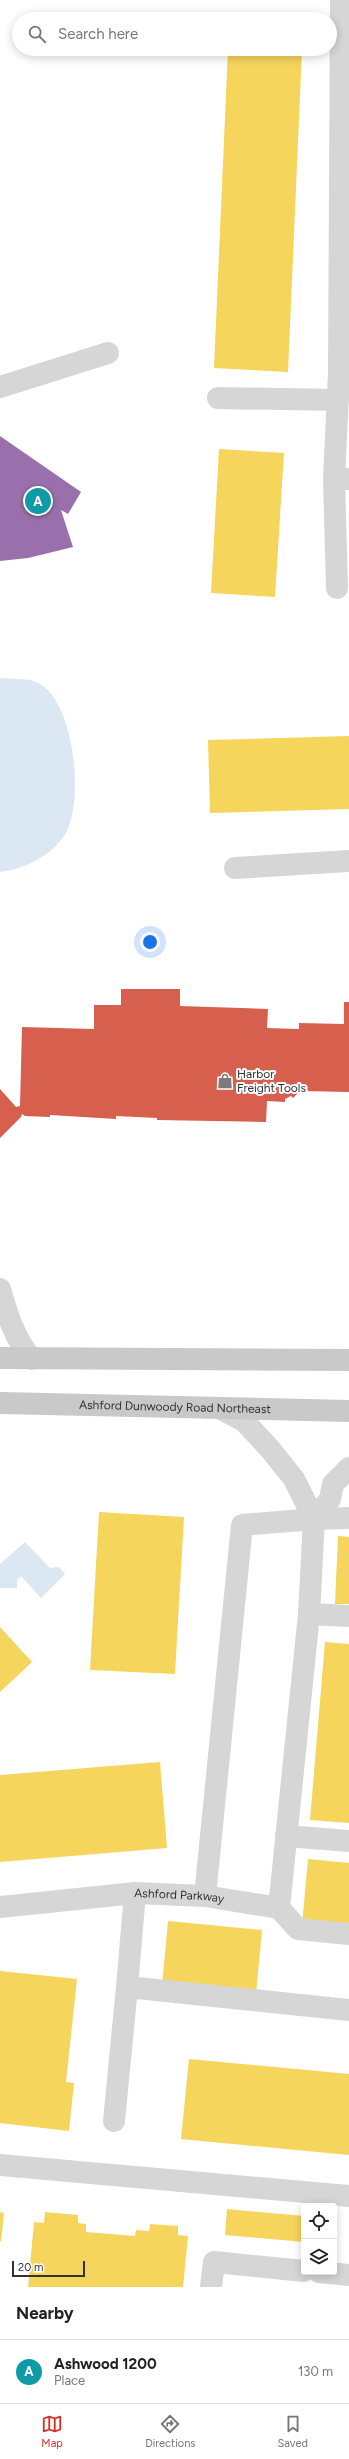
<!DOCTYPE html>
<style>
:root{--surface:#fff;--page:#f2f2f2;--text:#222;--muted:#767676;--line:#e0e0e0;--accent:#d93025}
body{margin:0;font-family:Figtree,sans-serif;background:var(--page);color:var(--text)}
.controls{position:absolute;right:12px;bottom:12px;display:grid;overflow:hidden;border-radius:4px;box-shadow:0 2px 10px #0003}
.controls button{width:36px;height:36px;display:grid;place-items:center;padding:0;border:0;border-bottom:1px solid var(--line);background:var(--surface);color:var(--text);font:20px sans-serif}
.scale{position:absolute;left:12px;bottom:10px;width:73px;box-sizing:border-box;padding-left:4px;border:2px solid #323232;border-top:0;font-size:11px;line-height:14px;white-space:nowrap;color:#323232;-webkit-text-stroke:3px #fff;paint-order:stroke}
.you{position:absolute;left:150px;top:942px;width:14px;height:14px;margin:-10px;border:3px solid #fff;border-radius:50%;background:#1a73e8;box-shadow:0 0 0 6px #1a73e833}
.badge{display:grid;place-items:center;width:26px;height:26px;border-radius:50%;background:var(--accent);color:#fff;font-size:13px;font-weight:700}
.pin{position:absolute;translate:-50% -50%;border:2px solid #fff;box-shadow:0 1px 4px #0006}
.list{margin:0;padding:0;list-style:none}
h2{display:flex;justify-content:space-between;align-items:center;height:52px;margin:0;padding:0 16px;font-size:17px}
h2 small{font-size:13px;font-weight:400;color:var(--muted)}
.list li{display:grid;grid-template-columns:26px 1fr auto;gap:12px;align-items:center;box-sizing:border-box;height:64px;padding:0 16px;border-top:1px solid var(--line)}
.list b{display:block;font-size:15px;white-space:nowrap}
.list p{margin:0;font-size:13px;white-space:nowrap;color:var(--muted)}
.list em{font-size:13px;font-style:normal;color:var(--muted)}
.icon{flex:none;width:22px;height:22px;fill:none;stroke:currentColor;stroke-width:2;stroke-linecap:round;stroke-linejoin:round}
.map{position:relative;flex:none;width:349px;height:2287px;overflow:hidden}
.search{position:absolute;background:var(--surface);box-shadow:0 2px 10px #0003;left:12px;right:12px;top:12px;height:44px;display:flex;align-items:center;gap:10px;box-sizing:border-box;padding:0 14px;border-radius:22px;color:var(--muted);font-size:15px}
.sheet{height:116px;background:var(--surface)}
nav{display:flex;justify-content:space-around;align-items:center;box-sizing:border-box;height:56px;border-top:1px solid var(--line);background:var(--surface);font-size:11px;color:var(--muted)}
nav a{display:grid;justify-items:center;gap:2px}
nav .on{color:var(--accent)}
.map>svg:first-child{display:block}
.water{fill:#dbe8f4}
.homes{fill:#f6d55c}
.shops{fill:#d6604d}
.offices{fill:#9970ab}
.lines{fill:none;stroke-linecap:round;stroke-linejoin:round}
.minor{stroke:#d6d6d6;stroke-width:22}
.major{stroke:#c9c9c9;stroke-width:22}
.labels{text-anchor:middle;stroke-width:4;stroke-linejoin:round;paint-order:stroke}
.poi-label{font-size:12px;fill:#323232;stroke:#fff;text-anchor:start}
.street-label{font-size:12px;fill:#323232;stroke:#fff}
</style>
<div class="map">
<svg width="349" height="2287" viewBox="0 0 349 2287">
<rect width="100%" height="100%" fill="#fff"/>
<!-- water -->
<g class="water">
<path d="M0,678C11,679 27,678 36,682C75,698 84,800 66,833C53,855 25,869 0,872Z"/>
<polygon points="25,1542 50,1568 59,1567 65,1574 41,1598 21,1576 17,1580 17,1588 0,1588 0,1564"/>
</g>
<!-- homes -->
<g class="homes">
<polygon points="229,16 272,18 272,19 229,19"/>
<polygon points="228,49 302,49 288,372 214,368"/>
<polygon points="219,449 284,453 275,597 211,593"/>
<polygon points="349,736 349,809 210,813 208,740"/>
<polygon points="99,1512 184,1517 175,1674 90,1670"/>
<polygon points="338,1536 349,1537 349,1604 335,1604"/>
<polygon points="0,1627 32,1662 0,1692"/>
<polygon points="325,1642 349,1644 349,1823 310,1820"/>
<polygon points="160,1762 167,1848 0,1862 0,1775"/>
<polygon points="308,1859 349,1863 349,1929 302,1925"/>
<polygon points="168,1921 262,1930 256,1994 162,1986"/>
<polygon points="0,1971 77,1979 66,2082 74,2083 69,2131 0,2123"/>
<polygon points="189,2059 349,2074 349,2155 181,2139"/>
<polygon points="227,2209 304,2216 304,2242 225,2235"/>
<polygon points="0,2212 4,2213 1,2242 0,2241"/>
<polygon points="45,2212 78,2215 78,2223 86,2224 86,2232 135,2236 136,2230 149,2231 150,2224 178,2226 178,2235 188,2236 183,2287 28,2287 34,2222 44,2223"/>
</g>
<!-- shops -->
<polygon class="shops" points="121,989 180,989 180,1006 268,1009 267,1028 299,1029 299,1023 344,1024 344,1002 349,1002 349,1092 300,1091 293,1098 291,1096 285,1099 285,1102 267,1101 266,1122 157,1120 157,1118 116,1116 116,1119 50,1115 50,1117 25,1116 22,1114 21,1117 0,1138 0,1089 16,1107 20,1106 22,1027 94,1029 94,1005 121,1005"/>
<!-- offices -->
<polygon class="offices" points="0,436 81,492 68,514 61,510 73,547 28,558 0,561"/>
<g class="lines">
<!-- minor -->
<g class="minor">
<polyline points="341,0 339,372 334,479 349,479"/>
<polyline points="0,387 108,353"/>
<polyline points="218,398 338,400"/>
<polyline points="334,479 337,588"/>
<polyline points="235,868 349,861"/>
<path d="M0,1289C7,1314 15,1340 32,1359"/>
<polyline points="219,1408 244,1421 270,1449 294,1479 314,1519"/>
<polyline points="314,1519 330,1499 333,1484 349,1468"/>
<polyline points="314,1519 349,1518"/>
<polyline points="309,1614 349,1616"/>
<polyline points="286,1836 349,1841"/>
<polyline points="205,1896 242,1525 314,1519 309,1614 279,1908"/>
<path id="s1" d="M0,1907L135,1893L205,1896L279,1908L298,1929L349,1934"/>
<polyline points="127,1987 135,1893"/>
<polyline points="114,2121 127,1987 349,2010"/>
<polyline points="0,2165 349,2196"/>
<polyline points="319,2272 349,2275"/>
<polyline points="211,2287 214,2262 304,2271"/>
</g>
<!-- major -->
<g class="major">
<polyline points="0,1358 349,1360"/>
<path id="s2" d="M0,1403L349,1411"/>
</g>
</g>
<!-- icons -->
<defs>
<symbol id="shop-bare" viewBox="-9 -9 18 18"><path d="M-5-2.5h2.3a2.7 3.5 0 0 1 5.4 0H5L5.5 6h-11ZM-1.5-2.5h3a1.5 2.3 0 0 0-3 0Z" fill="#7a7a7a" stroke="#fff" stroke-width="2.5" paint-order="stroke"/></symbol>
</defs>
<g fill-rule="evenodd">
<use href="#shop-bare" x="214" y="1070" width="22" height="22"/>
</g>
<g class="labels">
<!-- poi labels -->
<g class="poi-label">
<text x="237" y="1078">Harbor<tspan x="237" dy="14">Freight Tools</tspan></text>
</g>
<!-- street labels -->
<g class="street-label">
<text dy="4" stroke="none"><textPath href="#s2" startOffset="175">Ashford Dunwoody Road Northeast</textPath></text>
<text dy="4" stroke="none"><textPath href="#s1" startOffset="180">Ashford Parkway</textPath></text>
</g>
</g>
</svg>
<div class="controls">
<button><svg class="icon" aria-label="locate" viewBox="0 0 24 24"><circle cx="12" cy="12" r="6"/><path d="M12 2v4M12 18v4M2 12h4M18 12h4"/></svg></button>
<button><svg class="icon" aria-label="layers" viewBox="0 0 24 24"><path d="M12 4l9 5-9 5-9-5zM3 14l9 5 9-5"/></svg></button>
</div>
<div class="scale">20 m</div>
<div class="you"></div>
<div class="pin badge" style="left:38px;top:501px;background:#0f9aa8">A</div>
<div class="search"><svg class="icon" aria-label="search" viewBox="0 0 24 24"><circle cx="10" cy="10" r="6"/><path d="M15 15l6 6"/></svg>Search here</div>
</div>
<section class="sheet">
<h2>Nearby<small></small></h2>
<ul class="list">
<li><span class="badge" style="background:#0f9aa8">A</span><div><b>Ashwood 1200</b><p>Place</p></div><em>130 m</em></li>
</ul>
</section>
<nav>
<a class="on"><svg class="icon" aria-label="map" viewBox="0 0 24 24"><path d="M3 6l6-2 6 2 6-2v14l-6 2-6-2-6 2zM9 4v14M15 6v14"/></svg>Map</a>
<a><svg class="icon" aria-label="directions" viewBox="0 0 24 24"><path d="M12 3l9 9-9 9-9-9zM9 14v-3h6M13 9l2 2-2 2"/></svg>Directions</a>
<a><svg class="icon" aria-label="saved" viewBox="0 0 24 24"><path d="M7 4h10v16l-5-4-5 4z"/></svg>Saved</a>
</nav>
